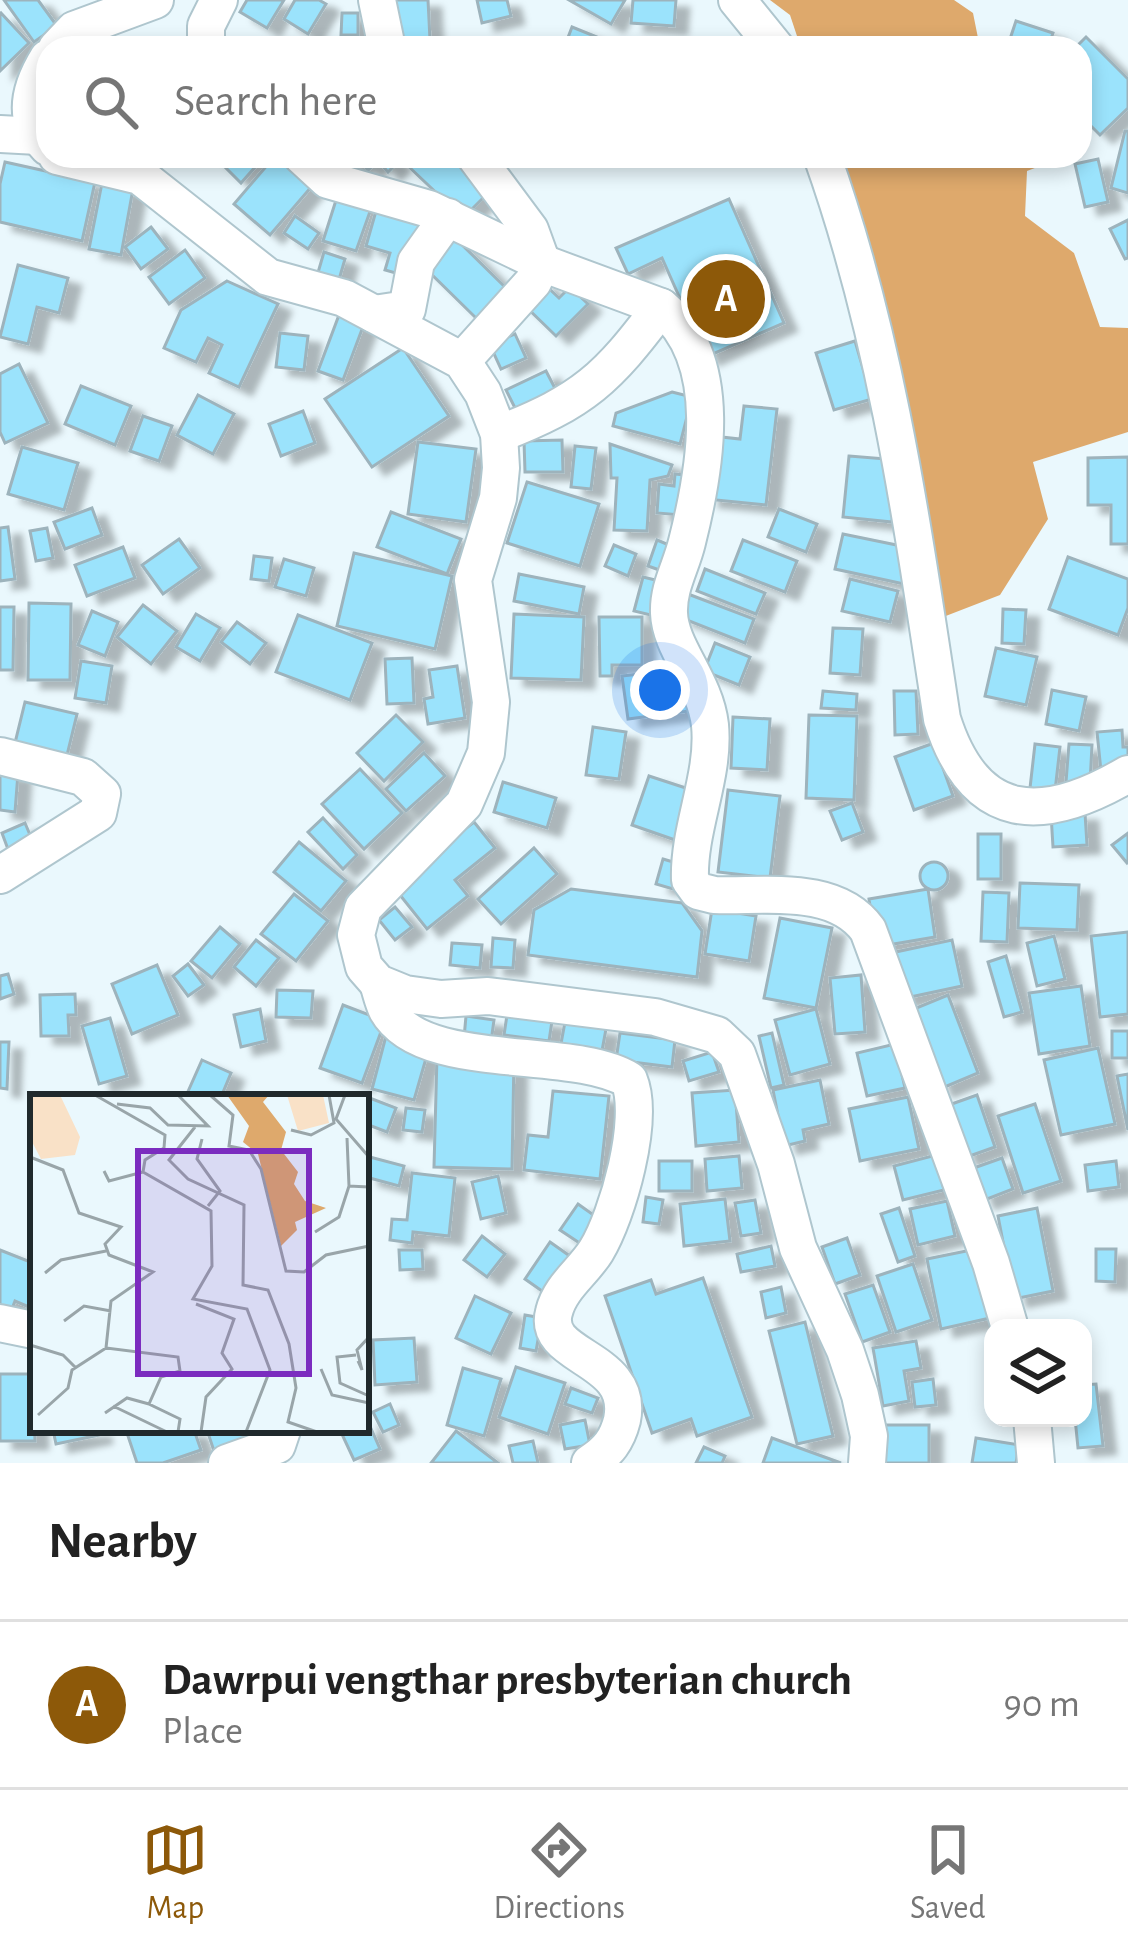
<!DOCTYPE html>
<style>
:root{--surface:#fff;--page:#f2f2f2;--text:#222;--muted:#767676;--line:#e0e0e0;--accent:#8d5909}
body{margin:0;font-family:"Alegreya Sans",sans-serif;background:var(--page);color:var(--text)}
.controls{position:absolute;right:36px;bottom:36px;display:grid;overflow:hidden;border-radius:24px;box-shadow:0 6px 18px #0003}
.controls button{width:108px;height:108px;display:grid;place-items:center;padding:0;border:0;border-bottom:3px solid var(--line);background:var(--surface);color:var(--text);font:60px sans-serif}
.you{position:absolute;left:660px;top:690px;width:42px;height:42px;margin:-30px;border:9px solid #fff;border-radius:50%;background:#1a73e8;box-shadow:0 0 0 18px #1a73e833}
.badge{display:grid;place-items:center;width:78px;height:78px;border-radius:50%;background:var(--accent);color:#fff;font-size:39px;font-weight:700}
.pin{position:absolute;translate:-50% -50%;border:6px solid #fff;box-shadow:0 3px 12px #0006}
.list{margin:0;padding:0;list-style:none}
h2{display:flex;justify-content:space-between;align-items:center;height:156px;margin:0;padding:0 48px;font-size:51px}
h2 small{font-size:39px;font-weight:400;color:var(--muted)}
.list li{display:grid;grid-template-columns:78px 1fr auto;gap:36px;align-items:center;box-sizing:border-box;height:168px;padding:0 48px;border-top:3px solid var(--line)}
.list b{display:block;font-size:45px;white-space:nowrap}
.list p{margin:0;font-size:39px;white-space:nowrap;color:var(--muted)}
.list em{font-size:39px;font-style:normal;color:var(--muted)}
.icon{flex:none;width:66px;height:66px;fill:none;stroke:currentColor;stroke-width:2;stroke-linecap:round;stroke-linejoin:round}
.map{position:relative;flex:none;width:1128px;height:1463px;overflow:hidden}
.search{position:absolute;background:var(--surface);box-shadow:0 6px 18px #0003;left:36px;right:36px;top:36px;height:132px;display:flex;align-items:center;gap:30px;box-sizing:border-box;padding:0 42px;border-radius:36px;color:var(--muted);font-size:45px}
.sheet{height:324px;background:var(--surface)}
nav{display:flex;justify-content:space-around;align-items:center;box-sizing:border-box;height:168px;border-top:3px solid var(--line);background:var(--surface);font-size:33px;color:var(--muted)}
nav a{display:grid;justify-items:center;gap:6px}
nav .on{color:var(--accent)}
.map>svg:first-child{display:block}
.forest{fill:#dea96c}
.building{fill:#9be3fc;stroke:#9db3bc;stroke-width:3;filter:url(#shadow)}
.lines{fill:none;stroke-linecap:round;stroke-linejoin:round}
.minor-casing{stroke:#afc6ce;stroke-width:40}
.minor{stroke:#fff;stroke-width:36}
.inset-road{fill:none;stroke:#99a5a9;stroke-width:3}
.view{fill:#7b2cbf;fill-opacity:0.15;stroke:#7b2cbf;stroke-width:6}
.inset-edge{fill:none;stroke:#20292c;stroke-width:6}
</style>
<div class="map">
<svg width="1128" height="1463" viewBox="0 0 1128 1463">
<defs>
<filter id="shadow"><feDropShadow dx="13" dy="8" stdDeviation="3" flood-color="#0004"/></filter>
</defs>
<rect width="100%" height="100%" fill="#eaf8fd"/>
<!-- forest -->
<g class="forest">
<polygon points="770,0 954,0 973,13 980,48 801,48 790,15"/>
<polygon points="837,156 1057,156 1058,159 1027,171 1025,216 1074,253 1100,327 1128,328 1128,432 1033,462 1048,519 1000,595 938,619"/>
</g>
<!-- building -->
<g class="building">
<polygon points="4,0 38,0 57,26 34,42"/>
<polygon points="247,0 284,0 267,28 240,12"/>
<polygon points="295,0 319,0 326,4 308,34 284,19"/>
<polygon points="395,0 428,0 430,40 398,42"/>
<polygon points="477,0 507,0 511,16 482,23"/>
<polygon points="569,0 625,0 611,24"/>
<polygon points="633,0 676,0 674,26 631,23"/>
<polygon points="1,13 29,43 0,71 0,14"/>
<polygon points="342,13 358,13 358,35 341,35"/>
<polygon points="1016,21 1053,33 1048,48 1007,48"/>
<polygon points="572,27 617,45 616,48 564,48"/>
<polygon points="1086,37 1128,79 1128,108 1100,135 1080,115 1080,48 1075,48"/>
<polygon points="1125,131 1128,131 1128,193 1111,188"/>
<polygon points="214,156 265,156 241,183"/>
<polygon points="275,156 292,156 319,178 270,235 234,204"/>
<polygon points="341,156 390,156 397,163 388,172 378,161 368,170 361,162 353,170"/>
<polygon points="417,156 455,156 491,190 463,218 408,166"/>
<polygon points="1098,159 1108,202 1085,207 1075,164"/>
<polygon points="5,162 95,182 82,241 0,222 0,184"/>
<polygon points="102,183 133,189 121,255 89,249"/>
<polygon points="338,194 372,206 356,251 323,241"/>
<polygon points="729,199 784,323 706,357 662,258 628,274 616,248"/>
<polygon points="378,204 423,217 406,276 385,270 390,253 366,246"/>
<polygon points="295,216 319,233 308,249 284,233"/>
<polygon points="1128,220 1128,258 1125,259 1110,229"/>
<polygon points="151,227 168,249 141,269 125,247"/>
<polygon points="451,234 507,289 477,319 421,264"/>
<polygon points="185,250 205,278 169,304 149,277"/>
<polygon points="324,252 345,259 338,283 317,276"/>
<polygon points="18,265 68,278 59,313 37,307 28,344 0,337"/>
<polygon points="227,281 278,304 239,387 209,373 222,345 208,338 196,362 164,348 181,310"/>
<polygon points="541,281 559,298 570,287 588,304 556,336 520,301"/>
<polygon points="339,315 364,324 343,380 318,371"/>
<polygon points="280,333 308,336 304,370 276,367"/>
<polygon points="515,334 526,358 501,369 490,345"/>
<polygon points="855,341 872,399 834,410 816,353"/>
<polygon points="403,348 449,416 372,467 325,399"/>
<polygon points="19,364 48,423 5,443 0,432 0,374"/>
<polygon points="546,371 559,396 519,416 506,390"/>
<polygon points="81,386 131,406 115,445 65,424"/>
<polygon points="672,392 692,397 680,444 613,426 616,413"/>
<polygon points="198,395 234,414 213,454 177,435"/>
<polygon points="744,406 777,409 766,505 706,499 712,436 740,439"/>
<polygon points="303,411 315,443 281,456 269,424"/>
<polygon points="143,416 172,426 159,461 130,451"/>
<polygon points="562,440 563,472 525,472 524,441"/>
<polygon points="418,442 476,449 466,522 408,514"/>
<polygon points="610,444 672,465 668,476 650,480 647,531 614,530 617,478 611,478"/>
<polygon points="575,446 596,448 591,489 571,487"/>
<polygon points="22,447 78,463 64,510 8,494"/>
<polygon points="849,456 899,460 892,522 843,517"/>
<polygon points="1128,457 1128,544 1111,544 1111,505 1088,505 1088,458"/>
<polygon points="675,474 685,475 681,515 657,513 659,484 674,486"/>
<polygon points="527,482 599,504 580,566 507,543"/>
<polygon points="92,508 102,535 65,549 54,522"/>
<polygon points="779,509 817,524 806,552 768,537"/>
<polygon points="391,512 461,539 447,574 377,547"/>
<polygon points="8,527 15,579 0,581 0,528"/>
<polygon points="47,528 53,558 36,561 30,531"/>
<polygon points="843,534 911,548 904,584 835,569"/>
<polygon points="179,539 200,568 163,594 142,565"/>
<polygon points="657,540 674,547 665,572 648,566"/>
<polygon points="743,540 797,561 785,592 731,571"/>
<polygon points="614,545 636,554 628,576 605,566"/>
<polygon points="123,547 135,578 87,596 75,565"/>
<polygon points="354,553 452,576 435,649 337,626"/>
<polygon points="254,556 272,558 269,581 251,579"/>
<polygon points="1068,557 1128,579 1128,608 1118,635 1049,609"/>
<polygon points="284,559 314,568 306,596 275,587"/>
<polygon points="705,569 765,593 756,614 697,591"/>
<polygon points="519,574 584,587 579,614 514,601"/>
<polygon points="643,577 668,583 659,617 634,611"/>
<polygon points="850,579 898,591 890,622 842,611"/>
<polygon points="688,594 754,619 745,643 679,617"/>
<polygon points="29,603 71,604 70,680 28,680"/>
<polygon points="143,605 177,631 151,664 117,637"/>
<polygon points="0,607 14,607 13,670 0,670"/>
<polygon points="1003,609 1026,610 1024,644 1002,643"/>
<polygon points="92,611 118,622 105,656 78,645"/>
<polygon points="196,614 220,628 200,661 176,647"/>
<polygon points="514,614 584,617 581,680 511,678"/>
<polygon points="298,615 372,643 350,700 276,672"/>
<polygon points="599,617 642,617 642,665 612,665 612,676 600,676"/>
<polygon points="237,622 266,643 250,664 221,642"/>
<polygon points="833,628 863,629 860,675 830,673"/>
<polygon points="715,643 750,657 739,685 704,671"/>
<polygon points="996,648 1037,657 1026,705 985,696"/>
<polygon points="412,658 414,703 387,704 385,659"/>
<polygon points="81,661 112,666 106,703 75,698"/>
<polygon points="457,666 465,718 428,724 424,699 433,697 429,670"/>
<polygon points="666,671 668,684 685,682 689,711 628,719 622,676"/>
<polygon points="1052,690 1086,697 1079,731 1046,724"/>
<polygon points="823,691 857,694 856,710 821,708"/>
<polygon points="894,691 916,691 918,734 895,735"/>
<polygon points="25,702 77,714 67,755 15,743"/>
<polygon points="396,715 423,742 384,781 357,753"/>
<polygon points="809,715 857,716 854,800 806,798"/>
<polygon points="733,717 770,719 767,770 731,768"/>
<polygon points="593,727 626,732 619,779 586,775"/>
<polygon points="1122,730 1123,747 1128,747 1128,768 1101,771 1097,732"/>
<polygon points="934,743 953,796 914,810 895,757"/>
<polygon points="1035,744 1060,747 1055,791 1030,788"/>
<polygon points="1069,744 1092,745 1090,783 1066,782"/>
<polygon points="424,753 445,776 406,811 386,789"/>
<polygon points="360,769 402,813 364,849 322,804"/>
<polygon points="0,772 18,773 15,812 0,810"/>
<polygon points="649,776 695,791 678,841 632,825"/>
<polygon points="503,782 556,798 547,828 494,812"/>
<polygon points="728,790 780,796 770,878 718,872"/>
<polygon points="852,803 863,832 842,840 830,811"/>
<polygon points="1085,813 1087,845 1053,847 1051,814"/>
<polygon points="323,818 357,855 343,869 308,832"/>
<polygon points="474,822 495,848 455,880 468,896 427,929 392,885"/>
<polygon points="25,823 33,842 9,852 2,833"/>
<polygon points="1128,833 1128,862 1127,863 1112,845"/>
<rect x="978" y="834" width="23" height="45"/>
<polygon points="299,842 346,881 321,911 274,872"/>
<polygon points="534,848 557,874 501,924 478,899"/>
<polygon points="663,859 680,864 673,889 656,884"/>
<circle cx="934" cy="876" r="14"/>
<polygon points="1020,883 1079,885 1077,930 1018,928"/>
<polygon points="571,889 682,903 702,931 697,977 528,955 534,910"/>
<polygon points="928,889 935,937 876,947 869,899"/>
<polygon points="983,892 1009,893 1007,942 981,941"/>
<polygon points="294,894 328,921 296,961 261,934"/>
<polygon points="395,907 412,927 395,940 379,920"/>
<polygon points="712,909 756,916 749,961 705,954"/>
<polygon points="780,918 832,928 816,1008 764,998"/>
<polygon points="220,927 240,944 212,978 191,961"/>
<polygon points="1128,932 1128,1014 1100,1017 1091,936"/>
<polygon points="1054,936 1065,979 1037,986 1027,943"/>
<polygon points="493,938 515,940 513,968 491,967"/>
<polygon points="256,940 279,958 256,986 234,967"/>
<polygon points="952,940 962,986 901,999 891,953"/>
<polygon points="452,943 482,945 480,968 450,965"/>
<polygon points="1006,956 1022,1012 1004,1017 988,962"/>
<polygon points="188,964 204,985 188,996 173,976"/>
<polygon points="157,965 178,1015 132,1034 112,984"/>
<polygon points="8,974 14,994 0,999 0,976"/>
<polygon points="861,975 865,1032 835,1034 830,978"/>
<polygon points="1081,986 1090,1046 1039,1054 1029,993"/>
<polygon points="277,990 313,991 311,1018 276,1017"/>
<polygon points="75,994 76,1015 68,1015 69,1036 41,1036 40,995"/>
<polygon points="948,995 978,1073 940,1089 909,1011"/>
<polygon points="343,1005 385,1021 362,1083 320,1068"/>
<polygon points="260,1009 266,1041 241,1047 234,1015"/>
<polygon points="816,1009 830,1064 790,1075 775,1020"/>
<polygon points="507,1015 552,1021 549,1041 504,1035"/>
<polygon points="466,1016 494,1020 491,1042 464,1038"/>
<polygon points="110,1018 127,1076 99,1084 82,1026"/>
<polygon points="565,1022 606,1029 601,1056 560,1049"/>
<rect x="1112" y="1031" width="16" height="27"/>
<polygon points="620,1033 675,1040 672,1067 616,1060"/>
<polygon points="772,1033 784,1085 771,1088 759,1036"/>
<polygon points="386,1036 429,1048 414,1100 372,1089"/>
<polygon points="0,1042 9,1042 7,1089 0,1088"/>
<polygon points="895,1044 905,1088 867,1096 857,1053"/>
<polygon points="1098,1048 1115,1124 1061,1135 1044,1060"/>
<polygon points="712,1052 719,1072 689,1081 683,1061"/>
<polygon points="437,1056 514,1057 512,1169 434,1167"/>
<polygon points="202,1060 231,1073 221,1097 186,1096"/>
<polygon points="1128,1074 1128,1130 1117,1076"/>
<polygon points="820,1080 829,1124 803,1130 805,1141 784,1146 773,1090"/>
<polygon points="735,1090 739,1142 696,1146 692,1093"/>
<polygon points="553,1091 609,1096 600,1179 524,1170 528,1135 548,1137"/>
<polygon points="977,1095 995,1147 964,1158 946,1106"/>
<polygon points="367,1097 396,1108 387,1132 366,1124"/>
<polygon points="908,1097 919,1149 860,1161 849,1109"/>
<polygon points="1035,1104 1061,1181 1023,1193 998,1116"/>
<polygon points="406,1108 425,1110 422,1132 403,1130"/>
<polygon points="936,1155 944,1190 903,1200 894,1166"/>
<polygon points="366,1156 404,1166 399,1186 366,1177"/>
<polygon points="739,1156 742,1188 707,1191 705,1159"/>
<polygon points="1002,1158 1013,1189 982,1201 971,1169"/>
<rect x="659" y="1161" width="33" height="30"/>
<polygon points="1116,1161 1119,1187 1088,1191 1085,1165"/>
<polygon points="412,1173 455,1178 449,1236 413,1232 412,1243 390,1240 392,1219 407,1220"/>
<polygon points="498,1176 506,1213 481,1219 472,1182"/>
<polygon points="646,1197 663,1200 659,1224 643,1222"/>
<polygon points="725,1199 730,1241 684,1246 680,1204"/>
<polygon points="755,1200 761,1233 741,1236 735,1203"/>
<polygon points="947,1201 955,1236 918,1245 910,1209"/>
<polygon points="578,1204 602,1221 584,1246 560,1230"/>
<polygon points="899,1208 915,1256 898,1262 881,1214"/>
<polygon points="1037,1208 1053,1291 1014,1299 998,1216"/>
<polygon points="482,1236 505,1254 487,1277 464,1260"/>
<polygon points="847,1238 860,1275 835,1284 822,1247"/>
<polygon points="550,1242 574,1259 549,1296 525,1279"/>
<polygon points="771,1246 775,1266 741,1272 737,1254"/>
<polygon points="976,1249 990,1318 941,1329 927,1259"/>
<polygon points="1096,1249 1116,1249 1115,1282 1096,1281"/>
<polygon points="0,1250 33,1263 29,1307 15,1301 8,1319 0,1316"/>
<polygon points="399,1250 422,1250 423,1269 400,1270"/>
<polygon points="913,1264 932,1320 896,1332 877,1276"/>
<polygon points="703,1278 752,1417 697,1436 691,1419 652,1433 605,1296 651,1280 656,1294"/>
<polygon points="873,1285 890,1332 862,1342 845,1294"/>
<polygon points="781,1287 786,1313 766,1318 761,1292"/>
<polygon points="475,1296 511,1313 491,1354 456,1338"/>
<polygon points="525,1315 542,1318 536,1351 520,1348"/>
<polygon points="805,1322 833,1436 797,1444 769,1331"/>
<polygon points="414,1338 417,1382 375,1385 373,1340"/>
<polygon points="916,1341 921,1368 904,1371 909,1401 883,1406 873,1348"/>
<polygon points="516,1367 565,1383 548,1434 499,1417"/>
<polygon points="463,1368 501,1379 484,1436 447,1425"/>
<polygon points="0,1374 33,1374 35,1441 0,1441"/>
<polygon points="933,1379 936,1405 915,1407 912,1382"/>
<polygon points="1096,1384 1103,1446 1078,1448 1075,1418 1083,1418 1083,1385"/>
<polygon points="571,1388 598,1398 592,1413 565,1404"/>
<polygon points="390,1404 399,1425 383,1432 373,1412"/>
<polygon points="366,1417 380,1449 354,1460 340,1430 366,1430"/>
<polygon points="585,1420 590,1445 565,1449 560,1425"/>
<rect x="885" y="1425" width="44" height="38"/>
<polygon points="53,1430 98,1430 99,1435 56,1444"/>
<polygon points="126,1430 194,1430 201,1450 163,1463 137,1463"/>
<polygon points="207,1430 272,1430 216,1457"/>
<polygon points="456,1431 498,1463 431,1463"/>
<polygon points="772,1438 841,1463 763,1463"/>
<polygon points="976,1438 1019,1445 1016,1463 972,1463"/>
<polygon points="533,1441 538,1463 513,1463 509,1446"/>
<polygon points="704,1447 725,1456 722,1463 696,1463"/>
</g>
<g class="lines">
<defs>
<g id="minor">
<polyline points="377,0 387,48"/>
<polyline points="737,0 776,48"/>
<polyline points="57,48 74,30 155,0"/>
<polyline points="206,48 206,26 219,0"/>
<path d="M48,58C30,87 21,119 48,147"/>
<polyline points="0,134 38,136"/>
<polyline points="57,156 140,176 268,277 344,298 374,314 462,361 483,393 499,434 501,468 498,498 473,580 491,702 486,753 464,804 363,908 356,935 364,967 378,983 405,994 441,999 488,996 655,1017 717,1035 737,1054 776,1164 798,1248 845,1350 860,1395 869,1436 867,1463"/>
<path d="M302,156L328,180L429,209L542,263L661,307C726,360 705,471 687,542C681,567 668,587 669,613C670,648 705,681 710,725C715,777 688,828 690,880L698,891L714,895C765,897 835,884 868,930L991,1263L1010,1328"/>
<path d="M822,156C887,338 913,529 942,719C975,824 1043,824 1128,774"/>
<polyline points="374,314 407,309 416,262 448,217"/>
<polyline points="462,361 533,282 542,263 530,230 475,156"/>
<path d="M499,434C584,401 607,379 661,307"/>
<polyline points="0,756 83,777 102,794 98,813 0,875"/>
<path d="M378,983C381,992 383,1002 387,1010C423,1073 572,1045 629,1080C645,1119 618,1215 596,1251C583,1272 560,1287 554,1312C541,1359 635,1356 622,1420C617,1440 608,1452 590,1463"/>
<polyline points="0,1323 33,1330"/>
<polyline points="1032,1418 1036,1463"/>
<polyline points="227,1463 277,1445 282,1430"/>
</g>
</defs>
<!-- minor casing -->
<use href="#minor" class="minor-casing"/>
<!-- minor -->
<use href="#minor" class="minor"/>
</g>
<!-- overview -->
<g transform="translate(30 1094)">
<rect width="339" height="339" fill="#eaf8fd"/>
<path d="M0,1H30L50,43L45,61L11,65L0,44ZM257,1H293L299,29L268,37Z" fill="#f9e1c7"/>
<path d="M197,1H239L233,8L256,38L251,56L268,78L264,90L275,107L296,114L265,128L267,136L251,152L228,60L213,48L219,32Z" fill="#dea96c"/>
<path class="inset-road" d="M65,1L135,41L134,54L115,66L113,78L181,117L182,172L163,205L217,215L240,276L216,338M180,1L203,21L199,52L219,56L231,75L256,177L274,178L296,161L339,152M315,1L306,25L339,63M87,10L120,14L138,31L178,32L148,1M165,33L139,66L158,85L214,111L213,191L238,196L259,250L266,294L258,328L287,338M261,36L281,41L304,29L299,1M317,44L319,92M172,45L167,65L190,97L178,112M0,63L33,76L49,119L91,133L75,150L79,161L123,178L81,207L76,254L148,263L150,277L131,283L119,310L150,325L148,338M74,77L79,87L113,78M285,138L309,123L319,92L339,93M15,179L31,166L76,157M166,210L204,225L192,259L202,275L176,303L171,338M34,227L54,212L81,217M0,251L33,261L45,273M326,261L307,263L310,289L339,302M328,267L332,276L327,256L339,243M291,275L302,301L339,309M83,312L137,338M75,319L97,304L119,310M8,321L38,294L42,276L76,254"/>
<path class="view" d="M108,57H279V280H108Z"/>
<rect width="339" height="339" class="inset-edge"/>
</g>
</svg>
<div class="controls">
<button><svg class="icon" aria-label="layers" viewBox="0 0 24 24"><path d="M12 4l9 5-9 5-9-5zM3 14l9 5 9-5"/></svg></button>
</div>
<div class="you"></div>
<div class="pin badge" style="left:726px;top:299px">A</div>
<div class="search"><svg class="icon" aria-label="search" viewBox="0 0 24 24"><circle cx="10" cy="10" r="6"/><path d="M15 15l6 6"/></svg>Search here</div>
</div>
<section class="sheet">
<h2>Nearby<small></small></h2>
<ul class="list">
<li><span class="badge">A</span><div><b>Dawrpui vengthar presbyterian church</b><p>Place</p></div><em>90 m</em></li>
</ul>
</section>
<nav>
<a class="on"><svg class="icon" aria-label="map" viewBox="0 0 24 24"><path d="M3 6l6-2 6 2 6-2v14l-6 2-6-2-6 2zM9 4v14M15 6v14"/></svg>Map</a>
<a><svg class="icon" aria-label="directions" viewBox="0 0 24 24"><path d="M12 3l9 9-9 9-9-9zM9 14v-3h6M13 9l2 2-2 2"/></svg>Directions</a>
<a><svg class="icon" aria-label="saved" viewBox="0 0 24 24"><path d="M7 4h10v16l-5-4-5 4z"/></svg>Saved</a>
</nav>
